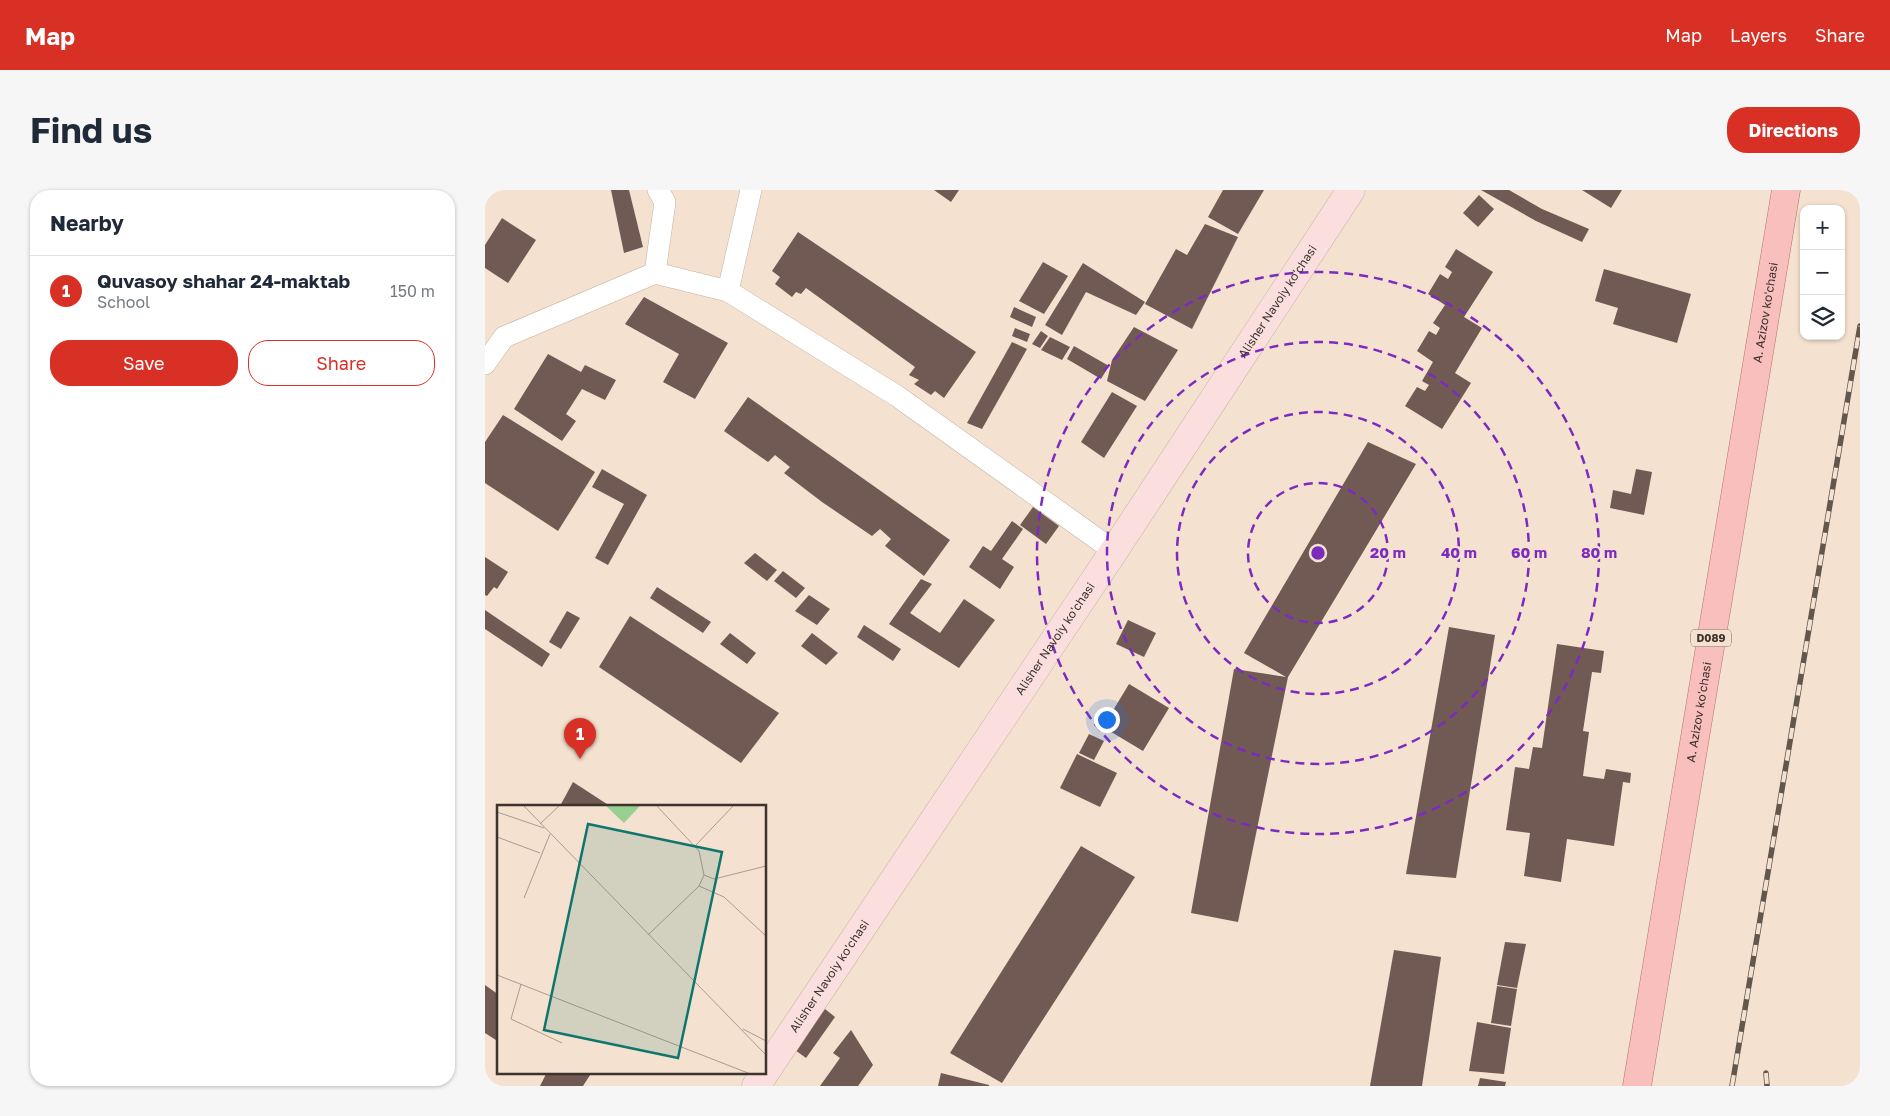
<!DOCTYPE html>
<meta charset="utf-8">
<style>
:root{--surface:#fff;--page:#f6f6f7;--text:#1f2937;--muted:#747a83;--line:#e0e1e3;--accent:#d93025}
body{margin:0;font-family:"Golos Text",sans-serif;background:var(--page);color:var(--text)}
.controls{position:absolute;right:15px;top:15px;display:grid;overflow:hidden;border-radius:10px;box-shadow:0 1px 4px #0004}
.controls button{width:45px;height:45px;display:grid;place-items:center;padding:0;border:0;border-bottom:1px solid var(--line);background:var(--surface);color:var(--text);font:25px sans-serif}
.you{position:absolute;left:621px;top:529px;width:18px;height:18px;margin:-12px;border:4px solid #fff;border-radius:50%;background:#1a73e8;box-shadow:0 0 0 8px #1a73e833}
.badge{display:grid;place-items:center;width:32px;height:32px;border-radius:50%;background:var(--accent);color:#fff;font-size:16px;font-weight:700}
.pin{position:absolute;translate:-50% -41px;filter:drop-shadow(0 1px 2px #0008)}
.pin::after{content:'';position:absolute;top:26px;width:18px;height:15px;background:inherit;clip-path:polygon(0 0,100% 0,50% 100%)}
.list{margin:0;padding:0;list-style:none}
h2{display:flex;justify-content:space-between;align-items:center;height:65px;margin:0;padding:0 20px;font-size:21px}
h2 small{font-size:16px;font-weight:400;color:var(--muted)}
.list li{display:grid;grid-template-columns:32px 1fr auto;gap:15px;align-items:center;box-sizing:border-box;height:70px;padding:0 20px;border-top:1px solid var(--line)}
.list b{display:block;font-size:19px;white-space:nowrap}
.list p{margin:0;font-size:16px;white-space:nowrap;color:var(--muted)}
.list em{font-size:16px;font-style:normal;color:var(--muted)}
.actions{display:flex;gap:10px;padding:15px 20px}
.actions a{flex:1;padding:11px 0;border:1px solid var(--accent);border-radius:20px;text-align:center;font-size:18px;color:var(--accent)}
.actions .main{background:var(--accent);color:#fff}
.icon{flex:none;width:28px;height:28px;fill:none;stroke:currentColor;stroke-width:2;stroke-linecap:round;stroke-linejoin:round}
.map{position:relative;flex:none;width:1375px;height:896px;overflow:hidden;border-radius:20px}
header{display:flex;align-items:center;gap:30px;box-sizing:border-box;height:70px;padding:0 25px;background:var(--accent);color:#fff}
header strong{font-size:24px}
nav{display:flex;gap:28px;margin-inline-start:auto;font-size:18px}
.intro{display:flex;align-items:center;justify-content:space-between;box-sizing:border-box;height:120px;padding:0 30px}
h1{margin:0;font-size:35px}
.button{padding:12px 22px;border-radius:20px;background:var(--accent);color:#fff;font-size:18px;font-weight:700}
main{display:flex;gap:30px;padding:0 30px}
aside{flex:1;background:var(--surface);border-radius:20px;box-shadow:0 1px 4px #0004}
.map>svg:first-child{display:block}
.building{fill:#725a54}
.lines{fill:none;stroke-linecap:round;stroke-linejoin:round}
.street-casing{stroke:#c4b2a0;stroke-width:22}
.secondary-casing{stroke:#c4b2a0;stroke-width:29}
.primary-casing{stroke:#b3736e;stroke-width:29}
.street{stroke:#fff;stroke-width:21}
.secondary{stroke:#fbdfde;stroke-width:28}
.primary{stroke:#f8bfbd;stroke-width:28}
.rail-casing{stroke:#61574d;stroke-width:5.5}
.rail{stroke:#f5e1cf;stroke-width:4;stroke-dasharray:11;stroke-linecap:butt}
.ring{fill:none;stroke:#7b2cbf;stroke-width:2.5;stroke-dasharray:9 6}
.labels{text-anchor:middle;stroke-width:5;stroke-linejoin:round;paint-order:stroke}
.shield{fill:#f5e1cf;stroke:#73675d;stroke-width:1}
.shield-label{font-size:11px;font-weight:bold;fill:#3b332c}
.street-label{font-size:12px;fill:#3b332c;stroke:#f5e1cf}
.inset-road{fill:none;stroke:#ab9b8e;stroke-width:1}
.view{fill:#0f766e;fill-opacity:0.15;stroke:#0f766e;stroke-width:2.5}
.inset-edge{fill:none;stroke:#3b332c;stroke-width:2.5}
.centre{fill:#7b2cbf;stroke:#f5e1cf;stroke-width:2.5}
.ring-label{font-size:15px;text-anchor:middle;font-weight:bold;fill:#7b2cbf;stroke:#f5e1cf;stroke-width:5;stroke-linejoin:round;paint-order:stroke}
</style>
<header>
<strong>Map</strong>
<nav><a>Map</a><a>Layers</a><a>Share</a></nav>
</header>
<div class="intro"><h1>Find us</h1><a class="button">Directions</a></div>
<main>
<aside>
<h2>Nearby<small></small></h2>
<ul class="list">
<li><span class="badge">1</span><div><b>Quvasoy shahar 24-maktab</b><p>School</p></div><em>150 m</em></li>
</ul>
<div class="actions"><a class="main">Save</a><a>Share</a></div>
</aside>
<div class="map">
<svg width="1375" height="896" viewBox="0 0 1375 896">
<rect width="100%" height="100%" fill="#f5e1cf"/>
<!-- building -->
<g class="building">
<polygon points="126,0 144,0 158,57 139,63"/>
<polygon points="449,0 474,0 466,12"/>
<polygon points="738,0 779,0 753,44 723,27"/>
<polygon points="996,0 1024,0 1057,19 1104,39 1097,52 1051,31"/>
<polygon points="1097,0 1137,0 1126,18"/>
<polygon points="994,5 1009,19 993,37 978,23"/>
<polygon points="17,28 51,50 23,93 0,78 0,55"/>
<polygon points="720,34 753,47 707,139 660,114 691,59 702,65"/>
<polygon points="313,42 491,162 459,208 450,201 446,205 429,194 434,190 424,185 430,177 321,98 316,104 311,102 307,107 290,94 295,87 287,81"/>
<polygon points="971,59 1008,82 979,127 997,138 970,183 986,193 957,239 920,216 932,197 940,201 944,195 937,191 948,172 932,161 944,141 951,145 955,138 948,133 960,115 943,104 955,84 963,89 967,82 960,77"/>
<polygon points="558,72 583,86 559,124 534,111"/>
<polygon points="598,73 660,112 651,125 601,102 577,145 560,135"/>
<polygon points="1119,79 1206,104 1192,153 1128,134 1133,118 1110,111"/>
<polygon points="159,107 243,153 210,209 178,192 194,164 140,134"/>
<polygon points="529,117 551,127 547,137 525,127"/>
<polygon points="649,137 693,160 660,211 622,191 627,170"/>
<polygon points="530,138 545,144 542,152 527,146"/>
<polygon points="556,141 563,146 555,158 547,154"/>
<polygon points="565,147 585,157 577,170 556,160"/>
<polygon points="527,152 542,159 497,239 482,233"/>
<polygon points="589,156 624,176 616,189 582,169"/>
<polygon points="63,164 96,182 100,175 131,190 120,210 97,199 81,224 91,231 77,251 29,219"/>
<polygon points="627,202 652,216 619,268 596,252"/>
<polygon points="263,207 465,350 439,386 400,356 406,349 395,339 387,346 337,312 299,283 305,277 290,265 283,272 239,241"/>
<polygon points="18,225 110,282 73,341 0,293 0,252"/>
<polygon points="883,252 931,274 803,487 753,732 706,723 749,479 801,487 759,463"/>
<polygon points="117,279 162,305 123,375 110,368 139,314 107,297"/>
<polygon points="1151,279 1167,282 1159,325 1125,318 1128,300 1146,304"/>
<polygon points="548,317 574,336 561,354 535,335"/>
<polygon points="527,331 538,339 517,369 529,377 515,399 484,377 498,356 506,361"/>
<polygon points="270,363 292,380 282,391 259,373"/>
<polygon points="0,367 23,382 12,399 9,397 2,406 0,405"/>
<polygon points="298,381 320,398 311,408 289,391"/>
<polygon points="436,389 447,394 425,423 455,443 479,409 510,430 474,478 404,434"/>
<polygon points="172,397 226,432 218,443 165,408"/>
<polygon points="324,405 345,419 332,435 310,421"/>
<polygon points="0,420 65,464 57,477 0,439"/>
<polygon points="82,421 95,428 76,459 64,452"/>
<polygon points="145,426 294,523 256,573 114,477"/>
<polygon points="643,430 671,443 659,467 631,454"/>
<polygon points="379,435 416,459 408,471 372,447"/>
<polygon points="964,437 1010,445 971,688 921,684"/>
<polygon points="245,443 271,463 262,474 235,454"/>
<polygon points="327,443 353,463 341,475 316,456"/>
<polygon points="1072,454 1119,461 1116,483 1107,482 1098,541 1104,542 1098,586 1119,589 1121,579 1146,583 1145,593 1138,592 1129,656 1082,649 1076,692 1039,686 1045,643 1021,640 1030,577 1044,579 1048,557 1057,558"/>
<polygon points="644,494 684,518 658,561 618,537"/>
<polygon points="604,544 619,551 609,570 594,563"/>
<polygon points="592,564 632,583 615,617 575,598"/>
<polygon points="88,592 125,616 75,616"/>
<polygon points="596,656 650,687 517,893 465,863"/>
<polygon points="1020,752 1041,754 1032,798 1012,795"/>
<polygon points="909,760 956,767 937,896 885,896"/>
<polygon points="0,795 14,805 14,852 0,843"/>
<polygon points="1012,796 1032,799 1026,836 1006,833"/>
<polygon points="340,819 350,827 321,868 310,860"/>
<polygon points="992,832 1026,838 1019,884 984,881"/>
<polygon points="366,840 388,875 373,896 335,896 355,868 348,863"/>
<polygon points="58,882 107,882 98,896 55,896 61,884"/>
<polygon points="456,883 504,895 504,896 453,896"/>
<polygon points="995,888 1021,892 1020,896 993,896"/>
</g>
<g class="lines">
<defs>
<g id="street">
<polyline points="170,83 243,101 412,206 629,361"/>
<polyline points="243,101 266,0"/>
<polyline points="0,174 19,147 170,83 180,12 173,0"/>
</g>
<g id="secondary">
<path id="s1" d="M271,896L629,361L866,0"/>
</g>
<g id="primary">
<path id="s2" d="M1152,896L1301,0"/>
</g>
</defs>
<!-- street casing -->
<use href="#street" class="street-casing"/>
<!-- secondary casing -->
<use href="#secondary" class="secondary-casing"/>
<!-- primary casing -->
<use href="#primary" class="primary-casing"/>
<!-- street -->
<use href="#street" class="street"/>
<!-- secondary -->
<use href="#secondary" class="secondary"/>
<!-- primary -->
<use href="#primary" class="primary"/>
<defs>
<g id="rail">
<polyline points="1281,883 1282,896"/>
<polyline points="1247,896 1375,136"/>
</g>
</defs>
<!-- rail casing -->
<use href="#rail" class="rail-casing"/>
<!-- rail -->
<use href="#rail" class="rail"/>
</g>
<!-- distance rings -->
<g class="ring">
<circle cx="833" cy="363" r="70"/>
<circle cx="833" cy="363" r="141"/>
<circle cx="833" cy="363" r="211"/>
<circle cx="833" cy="363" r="281"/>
</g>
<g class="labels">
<!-- shield labels -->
<rect class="shield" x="1206" y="439.5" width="40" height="17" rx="4"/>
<g class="shield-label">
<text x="1226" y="452">D089</text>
</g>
<!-- street labels -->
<g class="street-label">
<text dy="4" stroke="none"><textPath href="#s1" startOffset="942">Alisher Navoiy ko'chasi</textPath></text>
<text dy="4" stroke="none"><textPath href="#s2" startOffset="784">A. Azizov ko'chasi</textPath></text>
<text dy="4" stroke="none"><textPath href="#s1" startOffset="538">Alisher Navoiy ko'chasi</textPath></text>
<text dy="4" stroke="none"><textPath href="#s2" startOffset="379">A. Azizov ko'chasi</textPath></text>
<text dy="4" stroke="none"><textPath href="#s1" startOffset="132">Alisher Navoiy ko'chasi</textPath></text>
</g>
</g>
<!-- overview -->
<g transform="translate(12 615)">
<rect width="269" height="269" fill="#f5e1cf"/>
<path d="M108,0H142L143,1L127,18Z" fill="#97d091"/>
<path class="inset-road" d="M26,0L269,250M159,0L202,46L207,70L217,74L269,61M0,7L47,23M43,19L63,0M0,32L43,48M198,41L237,0M202,81L227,92L269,131M27,93L53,29M151,130L202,81L207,70M0,170L251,268M24,179L14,214L65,238M246,224L269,236"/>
<path class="view" d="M91,19L225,47L181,253L47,225Z"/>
<rect width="269" height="269" class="inset-edge"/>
</g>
<circle cx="833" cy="363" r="8" class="centre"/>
<g class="ring-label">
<text x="903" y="368">20 m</text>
<text x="974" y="368">40 m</text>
<text x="1044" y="368">60 m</text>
<text x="1114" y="368">80 m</text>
</g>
</svg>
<div class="controls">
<button>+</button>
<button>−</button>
<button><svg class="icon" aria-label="layers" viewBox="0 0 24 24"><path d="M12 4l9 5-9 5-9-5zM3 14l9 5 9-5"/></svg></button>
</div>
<div class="you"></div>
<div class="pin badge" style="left:95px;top:569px">1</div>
</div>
</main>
